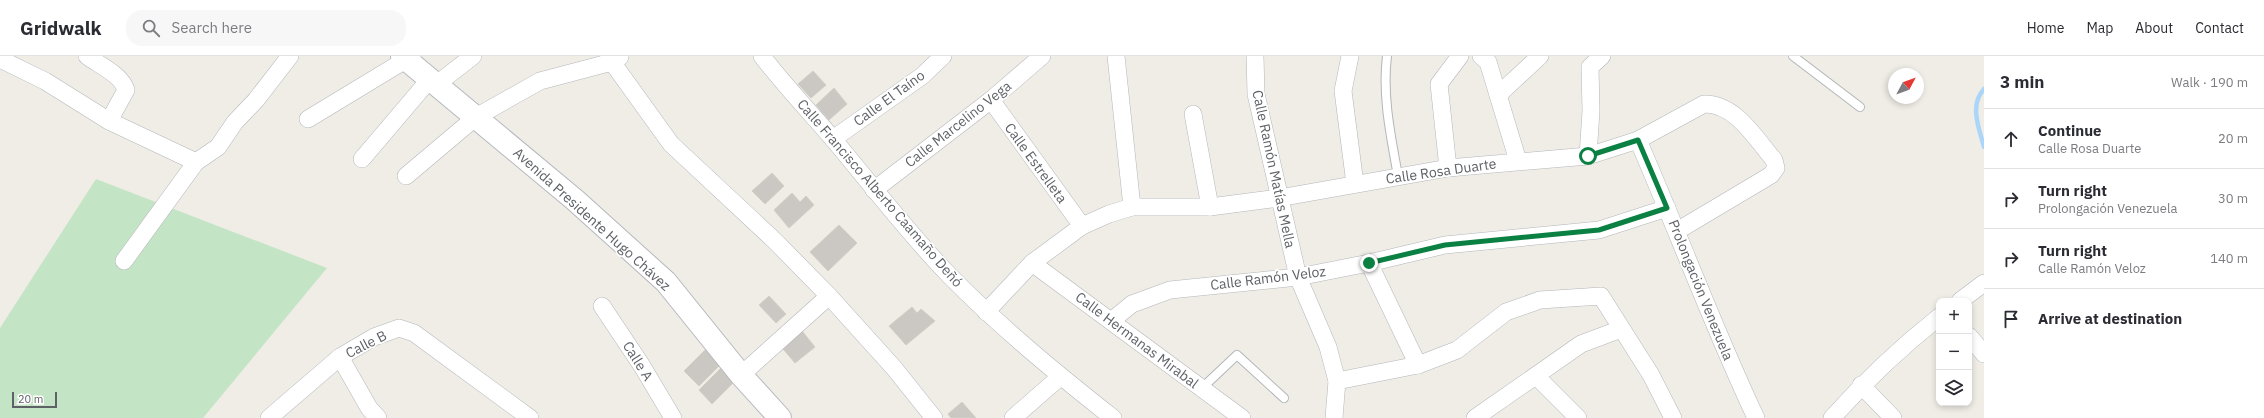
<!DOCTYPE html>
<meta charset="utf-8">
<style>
:root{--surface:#fff;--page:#f7f7f7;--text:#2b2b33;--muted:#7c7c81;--line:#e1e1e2}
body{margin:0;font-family:"IBM Plex Sans",sans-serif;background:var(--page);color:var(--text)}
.controls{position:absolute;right:12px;bottom:12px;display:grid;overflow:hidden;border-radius:8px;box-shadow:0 2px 6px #0003}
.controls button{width:36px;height:36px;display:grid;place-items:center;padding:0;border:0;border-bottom:1px solid var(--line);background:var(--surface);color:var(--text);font:20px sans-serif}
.compass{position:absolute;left:1888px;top:12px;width:36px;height:36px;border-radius:50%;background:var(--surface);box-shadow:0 2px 6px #0003;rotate:49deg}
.scale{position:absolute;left:12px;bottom:10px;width:45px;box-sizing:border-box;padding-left:4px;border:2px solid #5e6166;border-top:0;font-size:11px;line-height:14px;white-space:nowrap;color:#5e6166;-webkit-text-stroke:3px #fff;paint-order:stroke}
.stop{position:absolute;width:12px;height:12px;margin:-9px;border:3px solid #0b8043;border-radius:50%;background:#fff}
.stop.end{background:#0b8043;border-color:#fff;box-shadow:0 1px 4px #0008}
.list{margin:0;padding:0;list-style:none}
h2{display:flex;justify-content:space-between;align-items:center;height:52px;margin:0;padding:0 16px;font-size:17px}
h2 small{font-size:13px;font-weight:400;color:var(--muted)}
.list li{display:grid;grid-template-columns:26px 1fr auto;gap:12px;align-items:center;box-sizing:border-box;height:60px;padding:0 16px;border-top:1px solid var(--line)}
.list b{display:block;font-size:15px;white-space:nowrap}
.list p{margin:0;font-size:13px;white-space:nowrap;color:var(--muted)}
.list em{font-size:13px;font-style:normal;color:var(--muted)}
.icon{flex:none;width:22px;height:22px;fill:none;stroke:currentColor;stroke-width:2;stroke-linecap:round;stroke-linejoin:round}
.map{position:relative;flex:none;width:1984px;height:362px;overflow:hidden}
header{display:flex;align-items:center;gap:24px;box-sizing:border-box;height:56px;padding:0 20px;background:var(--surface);border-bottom:1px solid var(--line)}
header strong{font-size:19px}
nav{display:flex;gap:22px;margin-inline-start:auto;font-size:14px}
.search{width:280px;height:36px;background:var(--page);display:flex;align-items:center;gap:10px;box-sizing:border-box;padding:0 14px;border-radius:16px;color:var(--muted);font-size:15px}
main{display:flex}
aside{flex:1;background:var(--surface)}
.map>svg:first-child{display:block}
.green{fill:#c4e5c5}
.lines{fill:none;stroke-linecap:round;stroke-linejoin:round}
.stream{stroke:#abd6fa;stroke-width:4.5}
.building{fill:#cbc8c4;stroke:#d4cfc5}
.lane-casing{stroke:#b3b6ba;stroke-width:10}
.street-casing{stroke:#b3b6ba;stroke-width:18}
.secondary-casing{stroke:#b5b8bd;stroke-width:24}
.lane{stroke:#fff;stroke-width:8}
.street{stroke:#fff;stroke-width:17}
.secondary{stroke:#fff;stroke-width:22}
.route{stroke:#0b8043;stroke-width:5}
.labels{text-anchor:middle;stroke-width:3.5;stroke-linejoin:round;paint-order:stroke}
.street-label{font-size:14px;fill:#5e6166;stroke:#fff}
</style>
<header>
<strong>Gridwalk</strong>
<div class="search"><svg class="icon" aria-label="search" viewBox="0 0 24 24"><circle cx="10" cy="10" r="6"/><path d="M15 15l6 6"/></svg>Search here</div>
<nav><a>Home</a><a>Map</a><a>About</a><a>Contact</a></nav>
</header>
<main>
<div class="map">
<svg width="1984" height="362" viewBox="0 0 1984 362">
<rect width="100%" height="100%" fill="#efede6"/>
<!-- green -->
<polygon class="green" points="96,123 327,212 203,362 0,362 0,272"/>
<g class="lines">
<!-- stream -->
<path class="stream" d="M1984,33C1969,49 1979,72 1984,91"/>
</g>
<!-- building -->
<g class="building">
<polygon points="813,15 826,29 811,42 798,28"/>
<polygon points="834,32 847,48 829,64 816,49"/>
<polygon points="772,117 784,130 765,148 752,135"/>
<polygon points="792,137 800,146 806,140 814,149 789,172 774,154"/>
<polygon points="839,169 857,187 828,215 810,196"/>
<polygon points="769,240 786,258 776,267 759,249"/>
<polygon points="912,251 917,257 921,253 935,265 906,289 889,270"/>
<polygon points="798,270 815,291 795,307 778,287"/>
<polygon points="705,294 720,309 699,330 684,315"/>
<polygon points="721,312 734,326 712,348 699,334"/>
<polygon points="962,346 976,362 951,362 948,358"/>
</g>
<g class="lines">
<defs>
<g id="lane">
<path d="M1387,0C1382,40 1391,81 1398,120"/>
<polyline points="1793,0 1860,51"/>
<polyline points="1202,332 1237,299 1284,342"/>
</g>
<g id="street">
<path d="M87,0C99,9 122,19 126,34L109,65"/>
<polyline points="609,0 612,6 671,88 775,185 829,240 894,312 934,362"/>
<path d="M762,0C784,29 809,55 833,83C871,128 907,176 949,219C1000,271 1056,317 1113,362"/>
<polyline points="1116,0 1132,151"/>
<polyline points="1255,0 1256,38 1298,221 1328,291 1337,325 1334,362"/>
<polyline points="1350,0 1343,35 1355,128"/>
<polyline points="1481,0 1488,6 1518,105"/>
<polyline points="0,3 45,25 109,65 196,106"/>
<polyline points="437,28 473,0"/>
<polyline points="1498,39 1540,0"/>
<polyline points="991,44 1082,170"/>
<polyline points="1193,58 1210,151"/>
<polyline points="308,63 412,0"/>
<polyline points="833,83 922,20 943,0"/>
<path d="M1638,84C1678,176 1713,271 1756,362"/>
<polyline points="1588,100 1591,55 1590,11 1602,0"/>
<polyline points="362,103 430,23"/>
<polyline points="1448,112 1439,28 1460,0"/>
<polyline points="406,120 476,61 540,25 612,6 620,1"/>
<polyline points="874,134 991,44 1042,0"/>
<polyline points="124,205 196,106 218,91 235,66 256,44 290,0"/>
<polyline points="1032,207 1242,362"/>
<polyline points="1369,207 1418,309"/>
<polyline points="1960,245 1984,227"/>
<polyline points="602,250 642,310 673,362"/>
<path d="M986,256L1032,207L1082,170L1109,158L1132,151H1210L1279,142L1448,112L1588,100L1638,84L1704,48C1735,47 1756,83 1774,104L1776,112L1771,119L1677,175"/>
<polyline points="1111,265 1132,248 1170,234 1298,221 1369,207 1445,189 1599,174 1667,152"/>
<polyline points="1969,280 1984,298"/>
<polyline points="340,301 369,352 378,362"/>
<polyline points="741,319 829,240"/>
<polyline points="1536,320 1578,362"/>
<polyline points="1337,325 1418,309 1457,294 1506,256 1540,244 1601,240 1651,319 1673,362"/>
<polyline points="1861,329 1893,362"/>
<polyline points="269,362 340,301 374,281 399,272 414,277 530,362"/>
<polyline points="1013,362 1060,321"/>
<polyline points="1475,362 1581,288 1621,273"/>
<path d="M1832,362C1865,325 1900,292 1939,261"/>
</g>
<polyline id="secondary" points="402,0 575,144 666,226 741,319 780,362"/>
</defs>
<!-- lane casing -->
<use href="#lane" class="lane-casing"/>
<!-- street casing -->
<use href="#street" class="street-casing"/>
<!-- secondary casing -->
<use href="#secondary" class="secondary-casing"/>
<!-- lane -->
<use href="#lane" class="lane"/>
<!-- street -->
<use href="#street" class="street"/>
<!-- secondary -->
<use href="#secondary" class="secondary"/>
</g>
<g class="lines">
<!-- route -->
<polyline class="route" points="1369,207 1445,189 1599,174 1667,152 1638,84 1588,100"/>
</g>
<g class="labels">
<!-- street labels -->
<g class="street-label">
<text transform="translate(889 42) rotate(-36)" y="5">Calle El Taíno</text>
<text transform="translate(958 68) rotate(-38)" y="5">Calle Marcelino Vega</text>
<text transform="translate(1036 107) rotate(54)" y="5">Calle Estrelleta</text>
<text transform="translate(1274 113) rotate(78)" y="5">Calle Ramón Matías Mella</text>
<text transform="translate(1441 115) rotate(-8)" y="5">Calle Rosa Duarte</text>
<text transform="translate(880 137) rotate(49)" y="5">Calle Francisco Alberto Caamaño Deñó</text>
<text transform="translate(592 163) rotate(42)" y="5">Avenida Presidente Hugo Chávez</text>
<text transform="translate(1268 222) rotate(-7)" y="5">Calle Ramón Veloz</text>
<text transform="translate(1701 234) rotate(68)" y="5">Prolongación Venezuela</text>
<text transform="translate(1137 284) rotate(37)" y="5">Calle Hermanas Mirabal</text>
<text transform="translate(366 288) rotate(-27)" y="5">Calle B</text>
<text transform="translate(638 305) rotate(58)" y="5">Calle A</text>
</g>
</g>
</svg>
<div class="controls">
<button>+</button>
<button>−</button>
<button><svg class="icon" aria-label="layers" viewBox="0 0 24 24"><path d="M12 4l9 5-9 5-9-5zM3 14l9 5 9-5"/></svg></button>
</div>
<svg class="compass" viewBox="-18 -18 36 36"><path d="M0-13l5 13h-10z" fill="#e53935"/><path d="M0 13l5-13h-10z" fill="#7c7c81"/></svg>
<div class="scale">20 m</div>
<div class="stop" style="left:1588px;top:100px"></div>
<div class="stop end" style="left:1369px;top:207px"></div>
</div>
<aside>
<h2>3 min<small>Walk · 190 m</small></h2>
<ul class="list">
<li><svg class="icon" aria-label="ahead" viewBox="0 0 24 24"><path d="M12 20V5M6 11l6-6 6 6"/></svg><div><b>Continue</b><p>Calle Rosa Duarte</p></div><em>20 m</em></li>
<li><svg class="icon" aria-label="right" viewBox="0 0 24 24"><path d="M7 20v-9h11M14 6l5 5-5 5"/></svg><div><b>Turn right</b><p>Prolongación Venezuela</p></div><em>30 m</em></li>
<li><svg class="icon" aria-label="right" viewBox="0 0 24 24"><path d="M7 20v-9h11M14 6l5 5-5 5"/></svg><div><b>Turn right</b><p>Calle Ramón Veloz</p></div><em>140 m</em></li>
<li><svg class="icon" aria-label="arrive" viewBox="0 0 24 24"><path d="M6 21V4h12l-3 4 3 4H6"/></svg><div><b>Arrive at destination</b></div></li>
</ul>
</aside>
</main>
